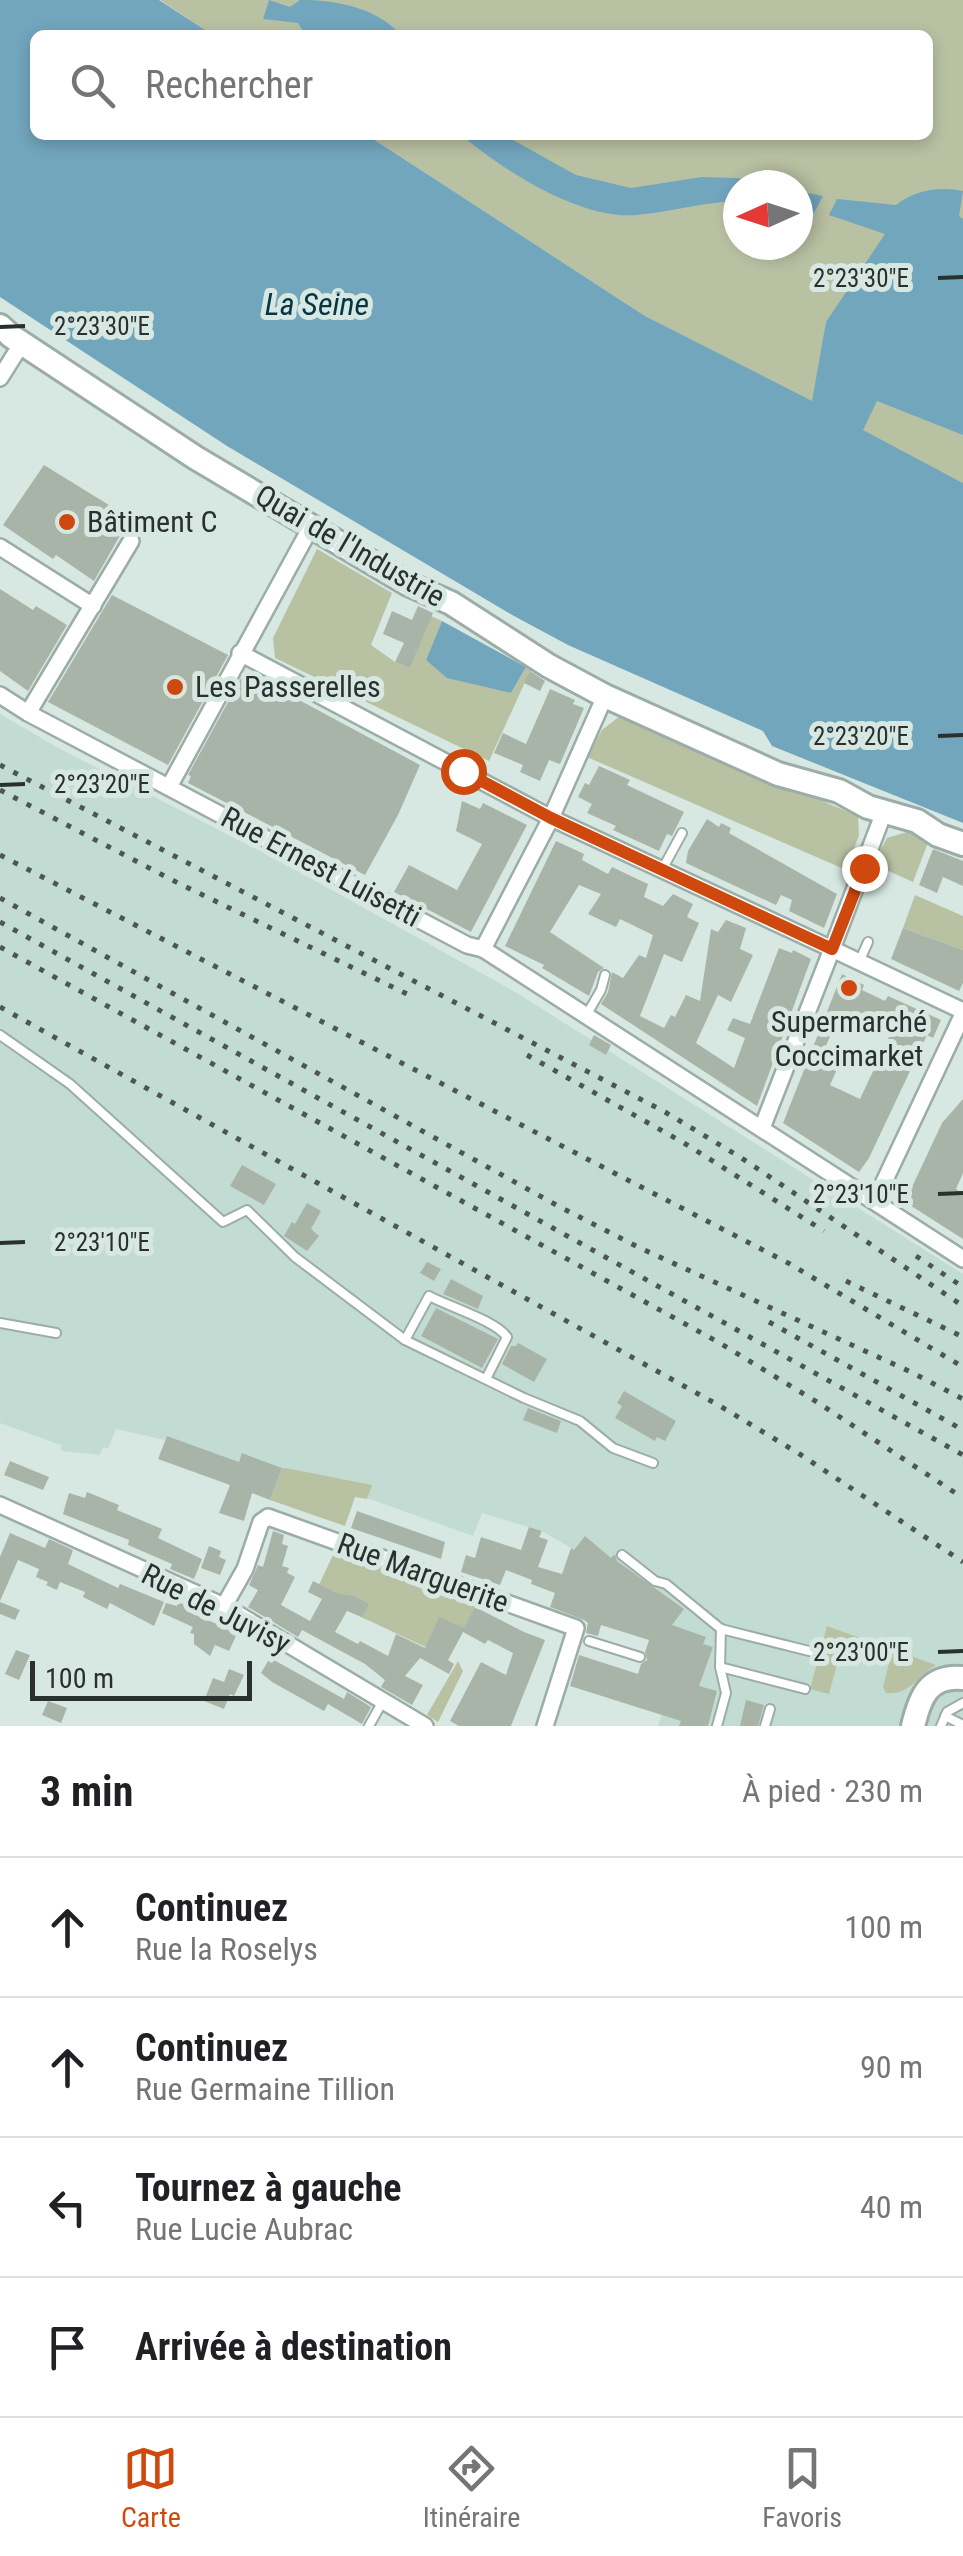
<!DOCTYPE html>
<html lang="fr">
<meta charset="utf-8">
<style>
:root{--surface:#fff;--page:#f6f6f6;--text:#202124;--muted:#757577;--line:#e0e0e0;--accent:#cf490e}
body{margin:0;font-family:"Roboto Condensed",sans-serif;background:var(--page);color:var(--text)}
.compass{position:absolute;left:723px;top:170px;width:90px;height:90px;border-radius:50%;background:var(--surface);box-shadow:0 5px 15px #0003;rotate:267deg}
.scale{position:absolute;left:30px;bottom:25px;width:222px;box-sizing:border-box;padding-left:10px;border:5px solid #29302d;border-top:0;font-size:28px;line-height:35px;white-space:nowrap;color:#29302d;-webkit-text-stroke:8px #d7e8e2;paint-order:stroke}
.stop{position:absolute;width:30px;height:30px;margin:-22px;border:8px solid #cf490e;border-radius:50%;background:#fff}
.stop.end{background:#cf490e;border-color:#fff;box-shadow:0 2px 10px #0008}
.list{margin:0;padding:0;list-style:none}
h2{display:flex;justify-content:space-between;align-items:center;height:130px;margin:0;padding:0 40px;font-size:42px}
h2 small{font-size:32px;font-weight:400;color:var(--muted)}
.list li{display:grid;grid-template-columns:65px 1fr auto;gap:30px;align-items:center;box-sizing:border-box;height:140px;padding:0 40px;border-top:2px solid var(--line)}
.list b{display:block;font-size:38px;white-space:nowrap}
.list p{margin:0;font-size:32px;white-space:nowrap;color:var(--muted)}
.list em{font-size:32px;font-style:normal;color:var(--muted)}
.icon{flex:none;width:55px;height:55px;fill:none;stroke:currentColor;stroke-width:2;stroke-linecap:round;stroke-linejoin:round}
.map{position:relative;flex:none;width:963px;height:1726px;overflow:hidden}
.search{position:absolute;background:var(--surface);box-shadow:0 5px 15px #0003;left:30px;right:30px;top:30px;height:110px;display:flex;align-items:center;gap:25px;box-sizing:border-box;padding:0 35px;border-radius:15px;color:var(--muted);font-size:38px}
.sheet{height:690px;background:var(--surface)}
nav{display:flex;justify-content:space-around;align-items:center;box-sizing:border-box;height:140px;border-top:2px solid var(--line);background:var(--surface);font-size:28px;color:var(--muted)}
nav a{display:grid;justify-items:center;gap:5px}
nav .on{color:var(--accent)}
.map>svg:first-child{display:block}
.built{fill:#c3dcd3}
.green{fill:#b9c1a3;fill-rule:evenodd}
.water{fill:#72a6bd}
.building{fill:#a9b4a9;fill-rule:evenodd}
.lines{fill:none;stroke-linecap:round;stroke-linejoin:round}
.lane-casing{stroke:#9caca6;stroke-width:12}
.street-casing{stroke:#9caca6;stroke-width:20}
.secondary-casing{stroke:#9caca6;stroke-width:28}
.lane{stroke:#fff;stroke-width:8}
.street{stroke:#fff;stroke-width:15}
.secondary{stroke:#fff;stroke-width:22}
.rail{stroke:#4d5652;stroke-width:5;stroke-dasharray:5 10;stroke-linecap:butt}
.route{stroke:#cf490e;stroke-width:12}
.ticks{fill:none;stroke:#29302d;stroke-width:4}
.poi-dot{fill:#cf490e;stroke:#d7e8e2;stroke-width:4}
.labels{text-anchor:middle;stroke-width:10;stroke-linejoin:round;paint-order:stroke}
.poi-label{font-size:30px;fill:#29302d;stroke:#d7e8e2;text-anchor:start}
.street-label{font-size:30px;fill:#29302d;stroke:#d7e8e2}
.water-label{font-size:32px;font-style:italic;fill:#053546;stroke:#d7e8e2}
.ticks-label{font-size:25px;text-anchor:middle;fill:#29302d;stroke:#d7e8e2;stroke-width:10;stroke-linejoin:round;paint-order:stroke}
</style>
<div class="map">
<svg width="963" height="1726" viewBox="0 0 963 1726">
<rect width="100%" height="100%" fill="#d7e8e2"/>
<!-- built -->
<polygon class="built" points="0,714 62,750 278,860 512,990 963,1274 963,1726 658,1726 686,1640 571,1548 542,1531 482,1513 473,1536 367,1498 371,1485 282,1468 243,1453 239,1462 167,1436 165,1440 116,1429 108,1449 103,1447 100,1455 61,1451 61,1445 0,1423"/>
<!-- green -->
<g class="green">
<path d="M160,0H963V483L645,316L367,135H928V35H213ZM738,185H798V245H738Z"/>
<polygon points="317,549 392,593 371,645 395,662 410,668 431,616 442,621 426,660 511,693 526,667 531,669 489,761 275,658 273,638"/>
<polygon points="620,716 858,816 859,835 846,870 587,757 602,730"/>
<polygon points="907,832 929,840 913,882 873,864 887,838"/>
<polygon points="915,895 963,916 963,950 903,928"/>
<polygon points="282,1468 291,1469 372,1485 367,1499 355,1497 345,1526 270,1500"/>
<polygon points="335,1551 478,1602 449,1658 314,1595"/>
<path d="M827,1626L936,1665C915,1677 911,1695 886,1693L883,1687L890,1659L842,1646L829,1694L810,1689Z"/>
<polygon points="458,1661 463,1671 438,1722 427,1715"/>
</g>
<!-- water -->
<g class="water">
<path d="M0,0H159L213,35H35V135H367L645,316L812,401L826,322L885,234L829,215L837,199L896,205C914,190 940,186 963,191L959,216L963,219V435L877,401L863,430L963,483V823L772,746L763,731L568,645L514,616L227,446L0,297Z"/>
<path d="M269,0L290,7L300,0C336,0 376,7 401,35H312L303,31L298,23L263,19Z"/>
<path d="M461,135H504L576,175L631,188L702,177L737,178L770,185H738V201C703,202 671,212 637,215C580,220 503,170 461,135Z"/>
<polygon points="798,191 823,196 814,213 798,210"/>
<polygon points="442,621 526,667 511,693 447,678 426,660"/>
</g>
<!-- building -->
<g class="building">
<polygon points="44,465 130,518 94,581 56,555 53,559 3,525"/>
<polygon points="0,589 33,610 36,606 67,625 28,691 0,671"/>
<polygon points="112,595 228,655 168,765 48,702"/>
<polygon points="418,606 433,613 410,668 395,662 404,643 383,634 392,611 412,620"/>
<polygon points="245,671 420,765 398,815 365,875 188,783 191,776 188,775"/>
<polygon points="530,671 545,681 540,691 524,683"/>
<polygon points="550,689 575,700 573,704 584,708 560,764 549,760 540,781 520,772 523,765 494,753 503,733 526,744"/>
<polygon points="599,766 630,780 627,785 684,812 672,836 667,834 659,851 613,830 616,826 587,813 592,804 578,797 585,783 589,785"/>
<polygon points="462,801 480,809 483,803 527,825 471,932 394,892 409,865 457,890 482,844 456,831"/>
<polygon points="707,819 719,827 721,823 731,828 729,833 837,894 824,928 789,911 792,900 781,895 776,905 686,863 688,851"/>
<polygon points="556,841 584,854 582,860 608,874 612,867 648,884 644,897 663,906 673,894 693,904 687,917 699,923 682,962 664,954 640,1016 664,1028 671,1015 675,1017 686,995 700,1001 711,929 718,932 726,920 746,928 740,949 753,955 731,1002 718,995 696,1043 734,1068 745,1038 727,1030 733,1018 750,1024 779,948 792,953 793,950 811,959 757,1106 601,1004 608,992 612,972 623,978 639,955 646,958 653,935 620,919 616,927 588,914 601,894 579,885 550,932 604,968 598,972 589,996 542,968 544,965 505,946"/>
<polygon points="933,849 963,861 963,886 943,877 937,893 919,885"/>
<polygon points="903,928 963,950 963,983 959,991 891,959"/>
<path d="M842,974L864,985L862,990L885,1001L888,996L941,1020L933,1038L927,1035L869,1158L859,1172L783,1123ZM861,1022L890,1035L860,1099L830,1085L842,1058L826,1046L835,1024L846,1031Z"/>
<polygon points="594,1035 611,1045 606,1055 589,1045"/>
<polygon points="963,1099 963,1173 956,1189 963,1194 963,1239 905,1202 942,1123"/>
<polygon points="242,1165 276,1184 264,1205 230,1186"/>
<polygon points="307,1203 321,1211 311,1229 319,1236 307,1251 284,1236 292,1222 295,1224"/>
<polygon points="427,1262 441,1269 434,1281 420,1273"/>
<polygon points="451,1279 483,1296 478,1309 443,1294"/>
<polygon points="436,1308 498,1339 482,1368 421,1336"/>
<polygon points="518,1343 547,1359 534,1382 502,1364 511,1346 516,1346"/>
<polygon points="624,1391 676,1421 665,1441 657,1437 655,1441 615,1418 622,1406 617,1403"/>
<polygon points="528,1408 561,1421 557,1433 523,1420"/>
<polygon points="167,1436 239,1462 242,1453 282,1468 270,1500 252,1493 244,1521 219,1513 230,1485 158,1459"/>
<polygon points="10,1461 49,1477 43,1490 4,1475"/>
<polygon points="87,1492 119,1505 117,1510 162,1529 158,1538 202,1559 194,1579 170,1569 172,1564 128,1545 129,1540 63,1514 69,1493 85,1498"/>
<polygon points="357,1511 445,1542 441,1559 351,1528"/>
<polygon points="529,1527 542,1531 539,1537 548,1540 538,1567 562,1574 571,1548 574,1550 585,1536 611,1558 615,1554 617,1561 684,1609 672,1625 706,1637 703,1644 713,1647 699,1686 717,1691 708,1726 679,1726 681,1721 570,1686 579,1655 638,1674 641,1664 647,1660 645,1652 649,1640 601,1625 598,1636 586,1633 588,1623 584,1620 550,1607 555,1593 531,1584 532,1580 506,1570 500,1585 461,1572 466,1555 475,1558 481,1537 521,1550"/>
<polygon points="273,1531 284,1535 282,1544 288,1546 282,1566 289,1568 287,1573 295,1577 281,1605 310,1621 322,1599 308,1592 313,1581 336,1593 353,1596 369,1604 362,1617 347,1611 335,1632 358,1644 360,1641 388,1656 396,1634 425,1648 439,1617 464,1628 475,1607 524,1632 545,1640 511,1726 459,1726 450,1721 481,1662 506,1675 513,1653 488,1640 485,1644 463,1632 448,1660 454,1664 449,1674 420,1658 405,1676 423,1685 412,1705 381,1687 385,1680 365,1664 302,1630 298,1637 248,1607 258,1590 249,1585 258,1565 263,1567"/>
<polygon points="10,1533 45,1548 49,1539 73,1550 68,1564 118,1588 120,1584 164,1602 154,1626 110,1603 107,1609 83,1597 85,1592 60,1582 57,1590 46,1585 48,1582 36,1577 39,1569 18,1560 0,1601 0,1557"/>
<polygon points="209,1546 221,1551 219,1557 226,1560 220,1575 201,1568"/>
<polygon points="0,1602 20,1610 15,1620 0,1614"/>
<polygon points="178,1602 193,1608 191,1613 217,1624 219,1619 239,1629 229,1651 215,1645 210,1656 194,1644 194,1634 190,1633 193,1627 162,1613 166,1603 177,1606"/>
<polygon points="16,1650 30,1655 19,1680 5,1674"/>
<polygon points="274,1660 344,1699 347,1692 371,1707 362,1724 328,1704 324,1711 272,1682 261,1673 268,1661 272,1663"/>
<polygon points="229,1669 244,1675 234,1696 230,1694 224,1709 204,1701 213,1678 224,1682"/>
<polygon points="746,1700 764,1705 758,1726 740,1726"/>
<polygon points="48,1701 67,1708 61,1723 42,1715"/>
</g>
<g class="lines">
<defs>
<g id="lane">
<polyline points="663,868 682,833"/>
<polyline points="859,962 868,942"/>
<polyline points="587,1014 601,990 605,975"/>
<polyline points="0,1035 70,1084 223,1222 247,1210 295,1257 405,1340 524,1398 580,1421 613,1448 653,1463"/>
<polyline points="0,1323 56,1333"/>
<path d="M405,1340L429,1296C450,1307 496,1321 507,1337L486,1379"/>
<polyline points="622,1555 655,1581 666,1584 721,1629 720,1667 726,1693 717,1726"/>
<polyline points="721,1629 817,1653"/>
<polyline points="589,1641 640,1657"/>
<polyline points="720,1667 805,1689"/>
<polyline points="945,1716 963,1725"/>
<polyline points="369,1726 384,1699"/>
<polyline points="765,1726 770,1709"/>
<polyline points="941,1726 947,1712 963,1703"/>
</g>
<g id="street">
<polyline points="0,378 22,343"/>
<polyline points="0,547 93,606"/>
<polyline points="240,653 551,818 832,949 762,1128"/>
<polyline points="0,695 28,713 467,945 483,949 963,1259"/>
<polyline points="28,713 131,541"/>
<polyline points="169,787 312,525"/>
<polyline points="884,812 832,949 963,1011"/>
<polyline points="483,949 551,818 605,696"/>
<polyline points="875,1201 963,1014"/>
<polyline points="0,1505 224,1606 425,1726"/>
<polyline points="224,1606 245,1569 261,1522 268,1517 576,1628 545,1726"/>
</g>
<g id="secondary">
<polyline points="0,326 11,336 196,458 408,584 451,603 549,666 605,696 778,774 839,791 868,807 917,821 938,835 963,844"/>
<path d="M913,1726C920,1697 928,1675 963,1678"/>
</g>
</defs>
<!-- lane casing -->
<use href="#lane" class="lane-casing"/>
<!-- street casing -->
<use href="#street" class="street-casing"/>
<!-- secondary casing -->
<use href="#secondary" class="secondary-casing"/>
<!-- lane -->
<use href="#lane" class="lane"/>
<!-- street -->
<use href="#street" class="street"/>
<!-- secondary -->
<use href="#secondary" class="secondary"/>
<!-- rail -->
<g class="rail">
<polyline points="0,765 665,1112 740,1157 963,1306"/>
<polyline points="0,790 178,883 407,994"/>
<polyline points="0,855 790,1264 963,1367"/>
<polyline points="0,898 560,1207 640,1248 911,1372 963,1399"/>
<polyline points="0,922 963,1455"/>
<polyline points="0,947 718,1342 817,1402 963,1498"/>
<polyline points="0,1007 720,1406 798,1453 963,1562"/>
<polyline points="527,1055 684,1143 824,1231"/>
<polyline points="916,1256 963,1287"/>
<polyline points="846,1281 963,1337"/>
<polyline points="769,1322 963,1430"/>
</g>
</g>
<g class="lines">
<!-- route -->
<polyline class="route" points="463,771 551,818 832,949 864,868"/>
</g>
<!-- ticks -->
<path class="ticks" d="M938,278L963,277M0,327L25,326M938,736L963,735M0,785L25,784M938,1194L963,1193M0,1243L25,1242M938,1652L963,1651"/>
<!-- markers -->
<g class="poi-dot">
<circle cx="67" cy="522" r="10"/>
<circle cx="175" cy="687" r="10"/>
<circle cx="849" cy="988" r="10"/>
</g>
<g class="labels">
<!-- poi labels -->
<g class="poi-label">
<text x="87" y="532">Bâtiment C</text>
<text x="195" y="697">Les Passerelles</text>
<text x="849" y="1032" text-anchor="middle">Supermarché<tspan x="849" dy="34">Coccimarket</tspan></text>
</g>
<!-- street labels -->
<g class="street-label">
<text transform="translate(350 546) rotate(30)" y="10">Quai de l'Industrie</text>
<text transform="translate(321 867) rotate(28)" y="10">Rue Ernest Luisetti</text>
<text transform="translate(423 1573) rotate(20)" y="10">Rue Marguerite</text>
<text transform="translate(216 1609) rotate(27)" y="10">Rue de Juvisy</text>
</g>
<!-- water labels -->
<g class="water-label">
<text x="317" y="315">La Seine</text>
</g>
</g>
<g class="ticks-label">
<text x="861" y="287">2°23'30"E</text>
<text x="102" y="335">2°23'30"E</text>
<text x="861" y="745">2°23'20"E</text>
<text x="102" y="793">2°23'20"E</text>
<text x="861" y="1203">2°23'10"E</text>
<text x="102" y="1251">2°23'10"E</text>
<text x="861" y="1661">2°23'00"E</text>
</g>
</svg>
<svg class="compass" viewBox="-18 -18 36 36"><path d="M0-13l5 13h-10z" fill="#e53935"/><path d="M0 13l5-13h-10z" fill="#757577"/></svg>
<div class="scale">100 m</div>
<div class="stop" style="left:463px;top:771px"></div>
<div class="stop end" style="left:864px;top:868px"></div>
<div class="search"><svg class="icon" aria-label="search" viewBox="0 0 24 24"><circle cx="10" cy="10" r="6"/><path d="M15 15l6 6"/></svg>Rechercher</div>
</div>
<section class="sheet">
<h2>3 min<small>À pied · 230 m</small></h2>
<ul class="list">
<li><svg class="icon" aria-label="ahead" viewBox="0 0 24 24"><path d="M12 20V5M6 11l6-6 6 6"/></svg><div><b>Continuez</b><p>Rue la Roselys</p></div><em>100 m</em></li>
<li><svg class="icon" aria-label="ahead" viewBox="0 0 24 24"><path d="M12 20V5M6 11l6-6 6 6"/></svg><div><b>Continuez</b><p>Rue Germaine Tillion</p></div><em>90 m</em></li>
<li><svg class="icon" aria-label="left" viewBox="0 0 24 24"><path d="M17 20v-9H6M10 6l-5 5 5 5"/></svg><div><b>Tournez à gauche</b><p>Rue Lucie Aubrac</p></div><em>40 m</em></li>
<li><svg class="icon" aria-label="arrive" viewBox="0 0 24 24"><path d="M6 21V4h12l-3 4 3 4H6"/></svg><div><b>Arrivée à destination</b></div></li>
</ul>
</section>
<nav>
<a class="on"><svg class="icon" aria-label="map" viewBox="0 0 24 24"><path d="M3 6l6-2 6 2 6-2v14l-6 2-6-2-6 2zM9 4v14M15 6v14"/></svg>Carte</a>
<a><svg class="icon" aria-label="directions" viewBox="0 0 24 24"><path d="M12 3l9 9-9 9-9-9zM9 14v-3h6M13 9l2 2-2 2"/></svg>Itinéraire</a>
<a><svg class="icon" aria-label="saved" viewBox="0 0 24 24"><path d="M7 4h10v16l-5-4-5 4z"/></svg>Favoris</a>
</nav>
